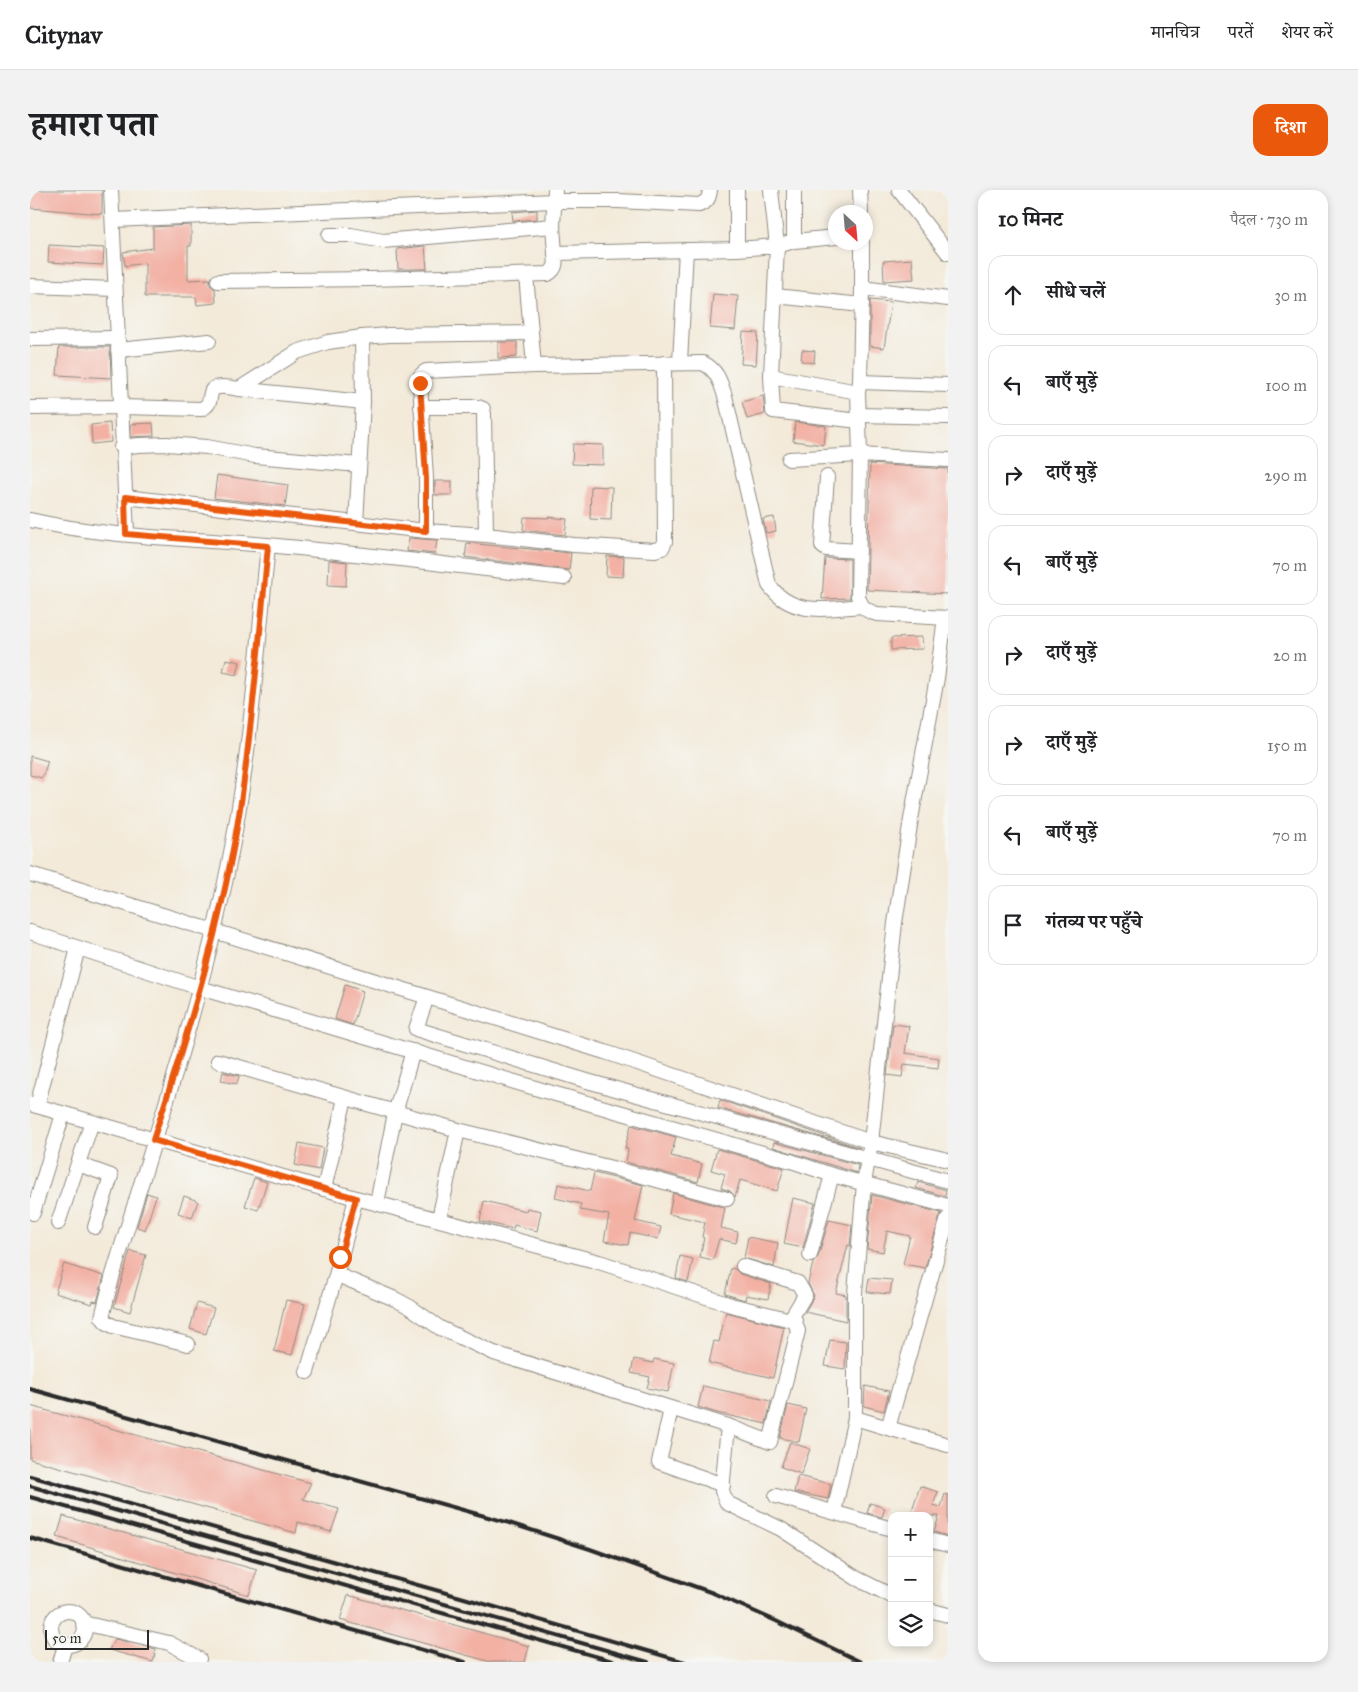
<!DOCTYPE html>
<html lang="hi">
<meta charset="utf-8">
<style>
:root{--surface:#fff;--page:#f2f2f2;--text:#202124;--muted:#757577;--line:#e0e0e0;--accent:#ea580c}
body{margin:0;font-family:"IM FELL Great Primer","Noto Serif Devanagari",serif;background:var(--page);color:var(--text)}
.controls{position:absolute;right:15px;bottom:15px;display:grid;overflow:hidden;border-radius:10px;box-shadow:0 2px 8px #0003}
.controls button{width:45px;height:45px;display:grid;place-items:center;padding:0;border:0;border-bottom:1px solid var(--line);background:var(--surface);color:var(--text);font:25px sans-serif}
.compass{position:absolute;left:798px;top:15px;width:45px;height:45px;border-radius:50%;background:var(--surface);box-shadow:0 2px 8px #0003;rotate:154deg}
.scale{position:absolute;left:15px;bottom:12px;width:104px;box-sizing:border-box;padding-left:5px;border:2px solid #2b2b2b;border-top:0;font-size:14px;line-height:18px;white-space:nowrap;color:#2b2b2b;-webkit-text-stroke:4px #f6f6f2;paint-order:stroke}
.stop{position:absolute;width:15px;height:15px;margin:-11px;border:4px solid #ea580c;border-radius:50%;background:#fff}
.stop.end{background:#ea580c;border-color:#fff;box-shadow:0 1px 5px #0008}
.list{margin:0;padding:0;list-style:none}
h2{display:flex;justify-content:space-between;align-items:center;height:65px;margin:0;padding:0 20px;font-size:21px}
h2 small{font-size:16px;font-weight:400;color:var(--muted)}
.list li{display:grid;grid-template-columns:32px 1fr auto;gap:15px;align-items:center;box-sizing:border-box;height:80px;margin:0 10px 10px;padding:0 10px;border:1px solid var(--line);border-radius:15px}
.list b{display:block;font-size:19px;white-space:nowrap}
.list em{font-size:16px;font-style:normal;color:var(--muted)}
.icon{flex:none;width:28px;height:28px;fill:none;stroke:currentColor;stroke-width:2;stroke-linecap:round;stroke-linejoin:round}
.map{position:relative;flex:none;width:918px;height:1472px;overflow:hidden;border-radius:15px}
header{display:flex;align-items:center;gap:30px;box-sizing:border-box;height:70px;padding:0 25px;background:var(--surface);border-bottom:1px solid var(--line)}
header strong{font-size:24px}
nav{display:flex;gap:28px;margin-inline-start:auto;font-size:18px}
.intro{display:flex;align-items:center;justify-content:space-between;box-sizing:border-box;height:120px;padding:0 30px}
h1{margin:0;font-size:35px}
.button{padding:12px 22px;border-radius:15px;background:var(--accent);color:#fff;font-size:18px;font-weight:700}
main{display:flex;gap:30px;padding:0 30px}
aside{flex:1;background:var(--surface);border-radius:15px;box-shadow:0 2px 8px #0003}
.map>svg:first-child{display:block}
.building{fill:#f3b1a4}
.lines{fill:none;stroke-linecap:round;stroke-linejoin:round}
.minor-casing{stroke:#8f8a82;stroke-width:16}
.minor{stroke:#fff;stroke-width:14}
.rail{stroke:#2b2b2b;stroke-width:4}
.route{stroke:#ea580c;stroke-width:6}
</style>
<header>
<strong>Citynav</strong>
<nav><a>मानचित्र</a><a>परतें</a><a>शेयर करें</a></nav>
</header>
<div class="intro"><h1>हमारा पता</h1><a class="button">दिशा</a></div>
<main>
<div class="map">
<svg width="918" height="1472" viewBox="0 0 918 1472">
<rect width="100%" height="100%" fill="#f6f6f2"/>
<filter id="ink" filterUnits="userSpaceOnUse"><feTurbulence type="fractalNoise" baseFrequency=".02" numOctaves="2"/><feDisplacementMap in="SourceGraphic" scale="10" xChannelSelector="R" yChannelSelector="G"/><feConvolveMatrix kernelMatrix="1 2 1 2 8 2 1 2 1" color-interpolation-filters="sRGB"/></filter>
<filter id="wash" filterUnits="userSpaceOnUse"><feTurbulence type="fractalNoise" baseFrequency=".0096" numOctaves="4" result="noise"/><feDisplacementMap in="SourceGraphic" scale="20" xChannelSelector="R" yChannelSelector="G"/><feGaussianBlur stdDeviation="1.12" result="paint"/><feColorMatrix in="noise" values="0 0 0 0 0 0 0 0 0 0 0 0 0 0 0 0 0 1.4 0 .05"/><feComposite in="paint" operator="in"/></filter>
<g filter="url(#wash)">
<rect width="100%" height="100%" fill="#f3ead9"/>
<g id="blocks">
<!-- building -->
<g class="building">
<polygon points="0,0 72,0 72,24 0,18"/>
<polygon points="507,20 507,29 483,31 482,22"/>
<polygon points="161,35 161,56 158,56 158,90 180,89 180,95 185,99 186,113 167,115 166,107 115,107 115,73 95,76 93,62 123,58 123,37"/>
<polygon points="19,55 74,58 73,75 18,72"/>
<polygon points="395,56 397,79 368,79 367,59"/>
<polygon points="882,69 884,89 854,91 853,71"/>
<polygon points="683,104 708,106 705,140 680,138"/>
<polygon points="840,110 861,112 854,158 840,156"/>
<polygon points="713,142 728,143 726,175 711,174"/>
<polygon points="468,152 487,152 487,167 468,168"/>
<polygon points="29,157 80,157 81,188 27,185"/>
<polygon points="772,160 785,161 784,173 771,171"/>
<polygon points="733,206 735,224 717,229 712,212"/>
<polygon points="765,232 796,236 794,255 763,251"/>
<polygon points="80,233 81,252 62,254 61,235"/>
<polygon points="123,233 124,246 101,247 101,234"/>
<polygon points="543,254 573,255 573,275 542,274"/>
<polygon points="840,274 918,279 918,404 837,400"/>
<polygon points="187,285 258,295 255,316 184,308"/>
<rect x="405" y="291" width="17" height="14"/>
<polygon points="561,296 582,297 581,330 560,329"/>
<polygon points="494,327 518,328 518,327 537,329 535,345 493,340"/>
<polygon points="744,327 746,341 736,343 733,329"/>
<polygon points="379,348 407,350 405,364 377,361"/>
<polygon points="437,353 541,363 539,380 435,367"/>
<polygon points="577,366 594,367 593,387 576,386"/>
<polygon points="795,368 820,369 820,408 792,409"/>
<polygon points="299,370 317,372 316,396 298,395"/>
<polygon points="892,447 893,459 861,460 861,448"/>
<polygon points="196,469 210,472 207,485 193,482"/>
<polygon points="0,566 18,571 12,588 0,585"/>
<polygon points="315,795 333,801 323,835 305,829"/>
<polygon points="863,834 879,836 875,863 909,868 908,878 874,874 872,887 857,885"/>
<polygon points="193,882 209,886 207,894 191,891"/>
<polygon points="690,910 830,958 688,918"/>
<polygon points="601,935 646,947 641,966 672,974 668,992 596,972 598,959 595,958"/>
<polygon points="744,952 828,975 827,983 743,957"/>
<polygon points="269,953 293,958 289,980 265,975"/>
<polygon points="687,959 754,978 747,1001 710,990 705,1007 700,1001 691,998 695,984 681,980"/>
<polygon points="564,983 613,995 605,1031 631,1037 628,1049 600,1043 598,1055 574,1051 579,1025 550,1020 551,1014 525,1008 528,994 560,1001"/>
<polygon points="224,988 237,992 228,1020 215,1016"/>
<polygon points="888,992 916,1000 915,1006 886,998"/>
<polygon points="117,1003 126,1006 115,1040 107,1037"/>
<polygon points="643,1003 695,1018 691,1038 708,1042 706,1053 689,1049 683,1070 670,1067 674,1048 672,1047 675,1032 639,1024"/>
<polygon points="842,1005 911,1023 895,1078 873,1074 880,1046 857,1041 853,1062 837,1059"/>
<polygon points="154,1006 168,1011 162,1028 148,1023"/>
<polygon points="763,1008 785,1013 773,1058 754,1054"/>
<polygon points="454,1011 496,1021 497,1018 511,1021 507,1041 484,1035 483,1039 450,1031"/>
<polygon points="799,1030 822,1035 820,1056 818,1055 806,1103 816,1105 816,1131 775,1122 784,1106 778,1093 783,1073 788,1067"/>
<polygon points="718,1047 748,1053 744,1077 714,1068"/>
<polygon points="100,1061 116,1065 100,1122 84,1117"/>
<polygon points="650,1066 663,1069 658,1092 646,1088"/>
<polygon points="34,1074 74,1086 67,1112 63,1111 62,1114 25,1103"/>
<polygon points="701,1078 705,1079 710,1084 741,1094 738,1109 716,1105 715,1110 695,1104"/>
<polygon points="839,1088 862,1090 860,1104 837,1102"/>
<polygon points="256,1110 275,1114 262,1165 244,1161"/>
<polygon points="167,1113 184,1118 176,1144 160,1139"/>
<polygon points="696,1122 754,1137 743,1188 679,1173 684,1151 689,1152"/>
<polygon points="800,1150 816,1152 815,1179 795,1176"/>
<polygon points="604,1169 623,1173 624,1169 644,1173 638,1202 617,1198 620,1187 601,1183"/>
<polygon points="673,1196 741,1211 736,1234 687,1223 668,1217"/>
<polygon points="835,1196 859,1201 854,1221 834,1216"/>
<polygon points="758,1215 776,1219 769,1252 750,1248"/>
<polygon points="0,1216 281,1293 273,1309 309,1319 301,1342 268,1332 266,1343 0,1269"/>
<polygon points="760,1252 780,1259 771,1284 751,1277"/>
<polygon points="768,1286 801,1294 798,1309 764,1302"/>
<polygon points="890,1296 908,1302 903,1315 911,1317 915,1304 918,1305 918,1346 904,1342 909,1326 880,1326"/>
<polygon points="840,1313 855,1318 852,1327 837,1323"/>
<polygon points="33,1326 227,1380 219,1405 27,1347"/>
<polygon points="318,1405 499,1456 495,1472 461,1472 310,1430"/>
<polygon points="85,1449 126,1459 123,1472 79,1460"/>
</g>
</g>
</g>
<g filter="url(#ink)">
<use href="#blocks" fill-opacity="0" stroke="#8f8a82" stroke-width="1"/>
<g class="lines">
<defs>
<g id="minor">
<polyline points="81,0 97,344"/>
<polyline points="525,0 523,36 525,63"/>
<polyline points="741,0 747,56 764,51 806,47"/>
<polyline points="830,0 831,22"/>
<polyline points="869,0 918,63"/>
<path d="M83,30L524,11H588L669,15C677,12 679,9 680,0"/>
<polyline points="299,45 321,45 353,51 523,36"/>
<polyline points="764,51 764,0"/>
<polyline points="707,59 707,0"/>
<polyline points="496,85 504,176"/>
<path d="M188,91L341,89L518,84C527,79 526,72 525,63L707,59L747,56L741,186L743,221L829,231"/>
<polyline points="0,96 85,99"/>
<polyline points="832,98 918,109"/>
<polyline points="745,106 832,115"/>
<polyline points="0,149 87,148"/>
<polyline points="88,160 179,151"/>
<polyline points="650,172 656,60"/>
<polyline points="741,186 828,202"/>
<polyline points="830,192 918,195"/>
<polyline points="209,199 333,212"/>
<polyline points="391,217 448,217 453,219 454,224 456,345"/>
<path d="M0,218L91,217L171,219C191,211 165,190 209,199L267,162L298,152L332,147L359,145L501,143"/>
<polyline points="829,225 918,227"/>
<polyline points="91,257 108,255 137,254 177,257 225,266 329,275"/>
<polyline points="759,269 830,265 828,202 830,192 832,98 832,52"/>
<polyline points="797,287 792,356 796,359 829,361"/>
<polyline points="95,307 396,341 456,345 544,355 625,360 632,358 635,352 634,173"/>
<path d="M0,330C77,348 158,348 237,355C336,364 435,377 534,388"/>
<polyline points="326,333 333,212 332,147"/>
<path d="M396,341V288L390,193L391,185L396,181L504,176L673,173C687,180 690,191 695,206L739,395C762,427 797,419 831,416"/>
<path d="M917,428L847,424C836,421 831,417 828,406L830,265L918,270"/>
<polyline points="0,684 575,862 841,952 918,970"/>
<polyline points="0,742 170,798 522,903 761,971 802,985 918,1016"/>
<polyline points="397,807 386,839 557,891 918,991"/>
<polyline points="188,871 428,940 590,980 697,1009"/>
<polyline points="0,914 326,1008 569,1072 701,1115 765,1131"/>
<polyline points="7,916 48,758"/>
<polyline points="48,974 81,986 65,1037"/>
<polyline points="294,999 315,908"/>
<polyline points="326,1008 307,1082 310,1086 365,1109 380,1117 410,1138 464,1163 698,1236 740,1252 768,1141 763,1125 775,1105 768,1093 713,1076"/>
<polyline points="347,1013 365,923 383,861"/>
<polyline points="3,1023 33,924"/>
<polyline points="409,1029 428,940"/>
<polyline points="28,1033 62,932"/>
<polyline points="780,1065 802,985"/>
<path d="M158,1154L83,1136L76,1132L72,1127L82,1088C123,952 170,817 198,678C220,572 227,463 238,356"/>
<polyline points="277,1182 307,1082"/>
<polyline points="641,1219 629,1272 693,1295"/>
<polyline points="825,1228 858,1238 918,1028"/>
<polyline points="698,1236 692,1301 697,1313 751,1339 826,1388 862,1406"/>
<polyline points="858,1238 918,1255"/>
<polyline points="746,1306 862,1339"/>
<polyline points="804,1322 825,1228 825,1103 834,993 841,952 865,733 881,629 907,488 914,435 918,427"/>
<polyline points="899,1350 918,1355"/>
<polyline points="899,1420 918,1425"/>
<circle cx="38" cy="1438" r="17"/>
<polyline points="53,1433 139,1453 169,1469"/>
<polyline points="30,1472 35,1456"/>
</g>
</defs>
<!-- minor casing -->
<use href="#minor" class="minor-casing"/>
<!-- minor -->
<use href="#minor" class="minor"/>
<!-- rail -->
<g class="rail">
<polyline points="0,1199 476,1332 560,1359 683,1403 746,1431 831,1472"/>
<polyline points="0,1286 434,1408 655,1472"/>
<polyline points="0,1296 618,1472"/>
<polyline points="0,1307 586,1472"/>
<polyline points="0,1348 435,1472"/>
</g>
</g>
</g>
<g class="lines" filter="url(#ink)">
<!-- route -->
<path class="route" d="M310,1067L326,1008L123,950C159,840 194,727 211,612C223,527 230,441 238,356L96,344L95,307L396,341V288L390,193"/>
</g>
</svg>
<div class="controls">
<button>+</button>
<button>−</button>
<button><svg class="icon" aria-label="layers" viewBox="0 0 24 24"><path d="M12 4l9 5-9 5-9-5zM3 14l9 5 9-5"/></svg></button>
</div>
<svg class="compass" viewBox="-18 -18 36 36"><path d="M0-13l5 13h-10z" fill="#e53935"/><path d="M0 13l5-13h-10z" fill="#757577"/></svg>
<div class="scale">50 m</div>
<div class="stop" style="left:310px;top:1067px"></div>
<div class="stop end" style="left:390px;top:193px"></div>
</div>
<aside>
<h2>10 मिनट<small>पैदल · 730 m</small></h2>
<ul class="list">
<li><svg class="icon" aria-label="ahead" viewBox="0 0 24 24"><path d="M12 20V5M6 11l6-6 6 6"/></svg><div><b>सीधे चलें</b></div><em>30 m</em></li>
<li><svg class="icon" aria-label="left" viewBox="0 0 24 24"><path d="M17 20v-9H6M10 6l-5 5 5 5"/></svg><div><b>बाएँ मुड़ें</b></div><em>100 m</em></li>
<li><svg class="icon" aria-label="right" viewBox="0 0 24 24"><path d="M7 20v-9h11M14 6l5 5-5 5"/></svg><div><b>दाएँ मुड़ें</b></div><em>290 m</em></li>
<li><svg class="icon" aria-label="left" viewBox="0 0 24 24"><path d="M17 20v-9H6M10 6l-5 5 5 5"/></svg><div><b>बाएँ मुड़ें</b></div><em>70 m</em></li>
<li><svg class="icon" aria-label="right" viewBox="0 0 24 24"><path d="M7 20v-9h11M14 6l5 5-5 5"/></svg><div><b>दाएँ मुड़ें</b></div><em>20 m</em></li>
<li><svg class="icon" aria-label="right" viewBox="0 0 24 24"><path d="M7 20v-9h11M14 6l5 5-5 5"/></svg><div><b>दाएँ मुड़ें</b></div><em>150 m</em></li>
<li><svg class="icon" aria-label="left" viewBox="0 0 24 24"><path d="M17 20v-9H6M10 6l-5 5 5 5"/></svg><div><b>बाएँ मुड़ें</b></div><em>70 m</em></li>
<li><svg class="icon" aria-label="arrive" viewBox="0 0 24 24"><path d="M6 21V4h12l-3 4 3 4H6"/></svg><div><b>गंतव्य पर पहुँचे</b></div></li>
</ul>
</aside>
</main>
